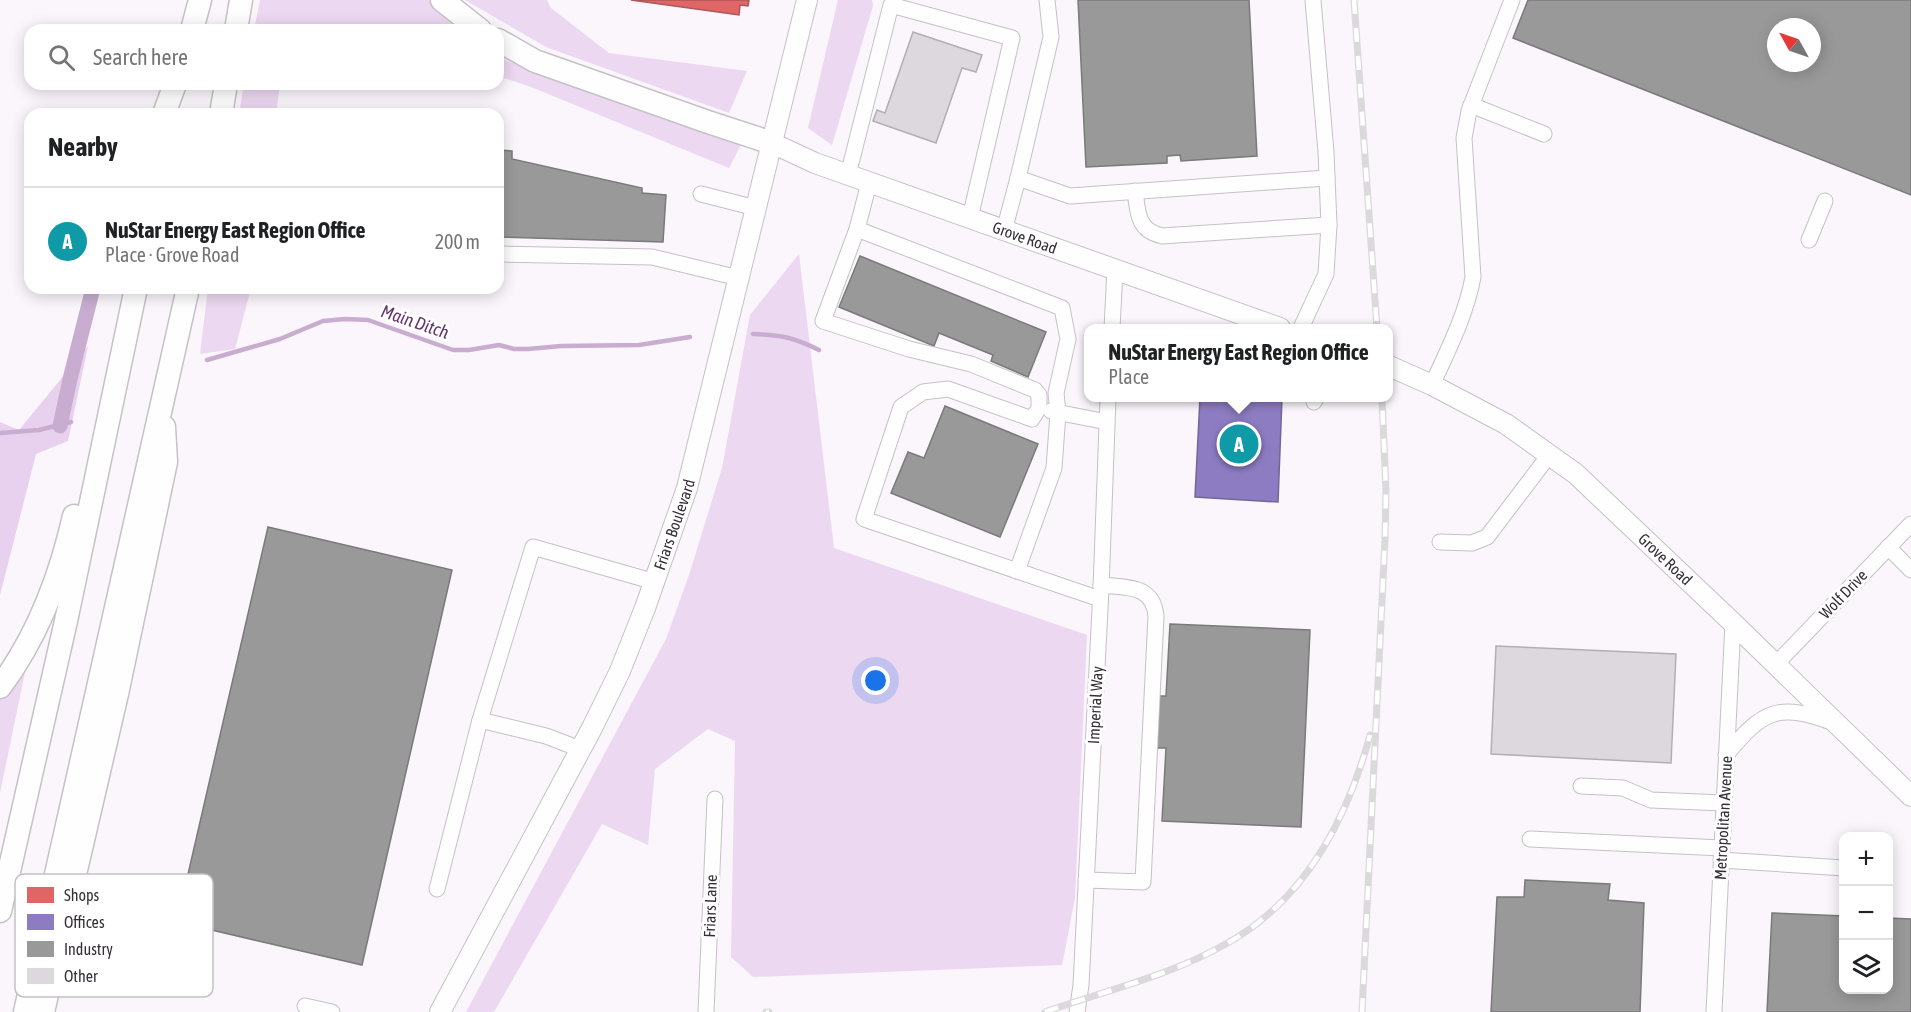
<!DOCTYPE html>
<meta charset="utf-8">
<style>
:root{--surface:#fff;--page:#f2f2f2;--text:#202124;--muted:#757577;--line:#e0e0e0;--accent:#d93025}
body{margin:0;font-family:"Asap Condensed",sans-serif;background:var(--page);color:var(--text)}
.controls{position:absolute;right:18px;bottom:18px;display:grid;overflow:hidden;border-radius:12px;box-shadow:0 3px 15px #0003}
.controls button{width:54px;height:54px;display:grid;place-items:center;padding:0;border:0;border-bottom:2px solid var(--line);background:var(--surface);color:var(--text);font:30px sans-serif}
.compass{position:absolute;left:1767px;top:18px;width:54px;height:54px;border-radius:50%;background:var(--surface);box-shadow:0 3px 15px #0003;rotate:310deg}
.you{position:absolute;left:876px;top:681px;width:21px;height:21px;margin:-15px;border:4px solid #fff;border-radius:50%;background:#1a73e8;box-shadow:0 0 0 9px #1a73e833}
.badge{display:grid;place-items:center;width:39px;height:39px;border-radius:50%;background:var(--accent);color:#fff;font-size:20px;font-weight:700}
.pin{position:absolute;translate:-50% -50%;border:3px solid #fff;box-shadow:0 2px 6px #0006}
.popup{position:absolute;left:1084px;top:324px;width:309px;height:78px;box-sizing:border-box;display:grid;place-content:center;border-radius:12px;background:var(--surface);filter:drop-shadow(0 2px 4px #0005);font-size:20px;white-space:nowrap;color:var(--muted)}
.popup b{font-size:22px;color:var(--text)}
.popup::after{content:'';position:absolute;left:50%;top:100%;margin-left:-12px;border:12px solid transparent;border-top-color:var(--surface)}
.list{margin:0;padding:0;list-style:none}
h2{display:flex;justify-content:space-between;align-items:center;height:78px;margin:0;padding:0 24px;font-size:26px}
h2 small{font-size:20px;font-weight:400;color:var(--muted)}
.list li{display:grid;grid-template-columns:39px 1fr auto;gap:18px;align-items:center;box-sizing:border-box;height:108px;padding:0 24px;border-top:2px solid var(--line)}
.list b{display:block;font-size:22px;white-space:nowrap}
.list p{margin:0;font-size:20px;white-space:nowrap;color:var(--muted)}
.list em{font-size:20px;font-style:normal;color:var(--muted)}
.icon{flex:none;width:33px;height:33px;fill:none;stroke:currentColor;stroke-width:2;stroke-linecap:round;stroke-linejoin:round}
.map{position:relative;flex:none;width:1911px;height:1012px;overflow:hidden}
.search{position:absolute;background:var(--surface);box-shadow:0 3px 15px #0003;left:24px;top:24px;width:480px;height:66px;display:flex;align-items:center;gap:15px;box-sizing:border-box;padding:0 21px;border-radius:18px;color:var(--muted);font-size:22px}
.panel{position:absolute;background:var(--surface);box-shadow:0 3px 15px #0003;left:24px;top:108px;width:480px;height:186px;border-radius:18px}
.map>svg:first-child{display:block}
.green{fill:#ecd8f1}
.forest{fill:#e8d1ef}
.shops{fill:#e06666;stroke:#ad5658;stroke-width:1.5}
.offices{fill:#8e7cc3;stroke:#746599;stroke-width:1.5}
.industry{fill:#999;stroke:#7b797c;stroke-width:1.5;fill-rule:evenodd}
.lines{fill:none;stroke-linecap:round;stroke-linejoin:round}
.stream{stroke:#c8add0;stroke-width:4.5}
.canal{stroke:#c8add0;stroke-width:15}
.building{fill:#ddd7de;stroke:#b3aeb4;stroke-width:1.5}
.minor-casing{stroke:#c6c0c7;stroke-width:17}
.major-casing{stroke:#c6c0c7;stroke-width:22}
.highway-casing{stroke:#c6c0c7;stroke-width:25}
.minor{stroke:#fefeff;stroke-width:15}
.major{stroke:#fefeff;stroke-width:20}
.highway{stroke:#fefeff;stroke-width:22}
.rail-casing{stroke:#dbd9dc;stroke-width:7}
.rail{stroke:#fff;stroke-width:4.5;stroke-dasharray:14;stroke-linecap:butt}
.labels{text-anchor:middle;stroke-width:6;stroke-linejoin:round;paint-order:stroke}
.street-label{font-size:16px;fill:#362f38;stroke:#fff}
.water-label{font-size:18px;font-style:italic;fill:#61346e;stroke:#fff}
.key{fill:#fff;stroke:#c3c1c3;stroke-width:1.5}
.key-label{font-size:16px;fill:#362f38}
</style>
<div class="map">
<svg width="1911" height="1012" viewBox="0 0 1911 1012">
<rect width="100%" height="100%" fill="#fbf5fc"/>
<!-- green -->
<g class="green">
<polygon points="260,0 430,0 468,30 355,30 337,24 330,30 254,30"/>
<polygon points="465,0 547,0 551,8 609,53 747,71 729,113 546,47"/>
<polygon points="838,0 872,0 873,6 832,145 808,128"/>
<polygon points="498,54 507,61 741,145 729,168 531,87 498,76"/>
<polygon points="244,84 280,84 276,114 239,114"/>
<polygon points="799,254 834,548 1087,635 1075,898 1062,965 753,977 731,957 735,741 708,729 655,769 648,845 602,824 494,1012 466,1012 666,639 689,575 722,468 750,315"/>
<polygon points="208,288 251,288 235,349 200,354"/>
<polygon points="26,667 0,793 0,697"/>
</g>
<!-- forest -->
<polygon class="forest" points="88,346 68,441 36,454 0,595 0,422 19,430"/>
<!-- shops -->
<polygon class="shops" points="631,0 749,0 748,6 740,5 739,15"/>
<!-- offices -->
<polygon class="offices" points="1200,398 1282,398 1278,502 1195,497"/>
<!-- industry -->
<g class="industry">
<polygon points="1078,0 1249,0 1257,156 1181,161 1180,155 1167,156 1167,163 1086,167"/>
<path d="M1528,0H1911V195L1513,38ZM1776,27H1812V63H1776Z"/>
<polygon points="498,150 512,151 512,159 642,188 642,193 666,195 663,242 498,237"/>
<polygon points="860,256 1046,332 1028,377 991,361 993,355 939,333 934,346 839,307"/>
<polygon points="945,406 1038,444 1000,537 891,493 908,452 924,458"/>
<polygon points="268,527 452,570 362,965 177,922"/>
<polygon points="1170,624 1310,630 1301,827 1162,821 1166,748 1157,748 1160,696 1166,696"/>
<polygon points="1525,880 1610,884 1608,900 1644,903 1640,1012 1491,1012 1497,897 1524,897"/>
<polygon points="1772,913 1844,916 1844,990 1888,990 1888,918 1911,919 1911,1012 1767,1012"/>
</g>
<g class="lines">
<!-- stream -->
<g class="stream">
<path d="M753,334C781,335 793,337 819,350"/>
<polyline points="207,360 280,339 323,321 345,319 368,320 453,350 469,350 499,345 514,349 528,349 561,346 639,345 690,337"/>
<polyline points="0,433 39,430 71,422"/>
</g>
<!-- canal -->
<polyline class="canal" points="60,426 70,379 93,288"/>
</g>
<!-- building -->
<g class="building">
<polygon points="913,32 982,55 976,72 962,68 936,143 873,121 877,110 885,113"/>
<polygon points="1496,646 1676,654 1671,763 1491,754"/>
</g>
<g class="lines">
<defs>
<g id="minor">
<polyline points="1471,105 1544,134"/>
<polyline points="848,175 891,5 1012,38 970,218"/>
<polyline points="1018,178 1051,37 1047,0"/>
<polyline points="869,183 857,229 823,321 909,349 971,364 1035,390 1039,395 1039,408 1032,419 948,389 923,392 901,407 864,519 1100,599"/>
<path d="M1135,191C1138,213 1137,230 1162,236L1329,225"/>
<polyline points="701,194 756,208"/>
<polyline points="857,229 1062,308 1068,339 1056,393 1058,413 1054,468 1017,571"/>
<polyline points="1004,231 1018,178 1070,196 1327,178"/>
<polyline points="1809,240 1825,201"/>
<polyline points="498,254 652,257 739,278"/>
<polyline points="1112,328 1115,270"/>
<polyline points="1301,328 1326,274 1329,225 1326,152 1313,0"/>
<path d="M1432,385C1448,350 1466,315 1473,277L1464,138L1469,111L1512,0"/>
<polyline points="1314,402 1316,398"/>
<polyline points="1051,411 1107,422"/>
<polyline points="1440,542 1472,543 1487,537 1550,454"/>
<polyline points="1888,547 1911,570"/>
<polyline points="1776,664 1911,524"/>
<polyline points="480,720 533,547 655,582"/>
<path d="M1726,755C1763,710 1778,702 1834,723"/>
<polyline points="1581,786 1623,788 1651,800 1724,803"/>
<polyline points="1530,839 1722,848"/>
<polyline points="1721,860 1844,868"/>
<path d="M1086,880L1143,882L1156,616C1153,584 1126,588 1101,585"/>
<polyline points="437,889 480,720 546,736 580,749"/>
<polyline points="305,1006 332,1012"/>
<polyline points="706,1012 715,799"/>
<polyline points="1077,1012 1081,985 1101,589 1108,398"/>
<polyline points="1714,1012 1733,623"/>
</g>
<g id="major">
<path id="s1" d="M772,143L815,163L1280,328"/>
<path id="s2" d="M1389,366L1432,385L1506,424L1576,474L1733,623L1911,796"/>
<path id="s3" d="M440,1012L592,728L620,671L645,608L687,488L807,0"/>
</g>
<g id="highway">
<polyline points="442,0 480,30"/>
<polyline points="192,30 200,0"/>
<polyline points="236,30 241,0"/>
<polyline points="498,40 535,61 708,122 772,143"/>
<polyline points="164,114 175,84"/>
<polyline points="221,114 226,84"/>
<path d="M0,687C38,636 60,578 74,516"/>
<polyline points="0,911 66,621 136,288"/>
<polyline points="25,1012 188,288"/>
<polyline points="43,1012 117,694 166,462 164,427"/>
</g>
</defs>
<!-- minor casing -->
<use href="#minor" class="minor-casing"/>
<!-- major casing -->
<use href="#major" class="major-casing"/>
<!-- highway casing -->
<use href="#highway" class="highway-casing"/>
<!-- minor -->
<use href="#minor" class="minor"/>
<!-- major -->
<use href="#major" class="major"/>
<!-- highway -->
<use href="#highway" class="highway"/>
<defs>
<g id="rail">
<polyline points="1354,0 1377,328"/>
<polyline points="766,1012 769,1012"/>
<path d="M1045,1012C1104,991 1169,976 1224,945C1304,902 1347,820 1370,735"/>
<polyline points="1362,1012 1385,539 1386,491 1382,398"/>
</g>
</defs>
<!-- rail casing -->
<use href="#rail" class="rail-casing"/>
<!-- rail -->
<use href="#rail" class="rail"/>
</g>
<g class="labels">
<!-- street labels -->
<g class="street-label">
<text dy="6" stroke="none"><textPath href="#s1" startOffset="270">Grove Road</textPath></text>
<text dy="6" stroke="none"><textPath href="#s3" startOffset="542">Friars Boulevard</textPath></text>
<text dy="6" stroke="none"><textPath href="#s2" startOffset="340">Grove Road</textPath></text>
<text transform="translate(1843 594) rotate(-46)" y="6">Wolf Drive</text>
<text transform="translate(1095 705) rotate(-87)" y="6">Imperial Way</text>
<text transform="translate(1723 818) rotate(-87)" y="6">Metropolitan Avenue</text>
<text transform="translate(710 906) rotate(-88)" y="6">Friars Lane</text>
</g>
<!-- water labels -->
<g class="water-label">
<text transform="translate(415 322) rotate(19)" y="6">Main Ditch</text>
</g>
</g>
<!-- legend -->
<rect x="15" y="874" width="198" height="123" rx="9" class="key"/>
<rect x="27" y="887" width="27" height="16" fill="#e06666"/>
<rect x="27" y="914" width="27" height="16" fill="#8e7cc3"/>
<rect x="27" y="941" width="27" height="16" fill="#999"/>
<rect x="27" y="968" width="27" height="16" fill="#ddd7de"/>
<g class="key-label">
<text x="64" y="901">Shops</text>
<text x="64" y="928">Offices</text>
<text x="64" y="955">Industry</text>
<text x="64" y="982">Other</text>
</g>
</svg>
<div class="controls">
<button>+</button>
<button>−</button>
<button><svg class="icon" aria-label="layers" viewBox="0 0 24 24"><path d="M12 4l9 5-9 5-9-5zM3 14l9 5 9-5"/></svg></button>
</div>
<svg class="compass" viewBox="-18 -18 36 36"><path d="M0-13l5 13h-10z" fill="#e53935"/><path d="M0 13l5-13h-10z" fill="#757577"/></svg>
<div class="you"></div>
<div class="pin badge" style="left:1239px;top:444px;background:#0f9aa8">A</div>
<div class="popup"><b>NuStar Energy East Region Office</b>Place</div>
<div class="search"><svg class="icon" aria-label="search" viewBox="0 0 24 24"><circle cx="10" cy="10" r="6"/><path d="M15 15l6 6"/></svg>Search here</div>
<section class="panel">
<h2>Nearby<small></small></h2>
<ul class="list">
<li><span class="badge" style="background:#0f9aa8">A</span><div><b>NuStar Energy East Region Office</b><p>Place · Grove Road</p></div><em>200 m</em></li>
</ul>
</section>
</div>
